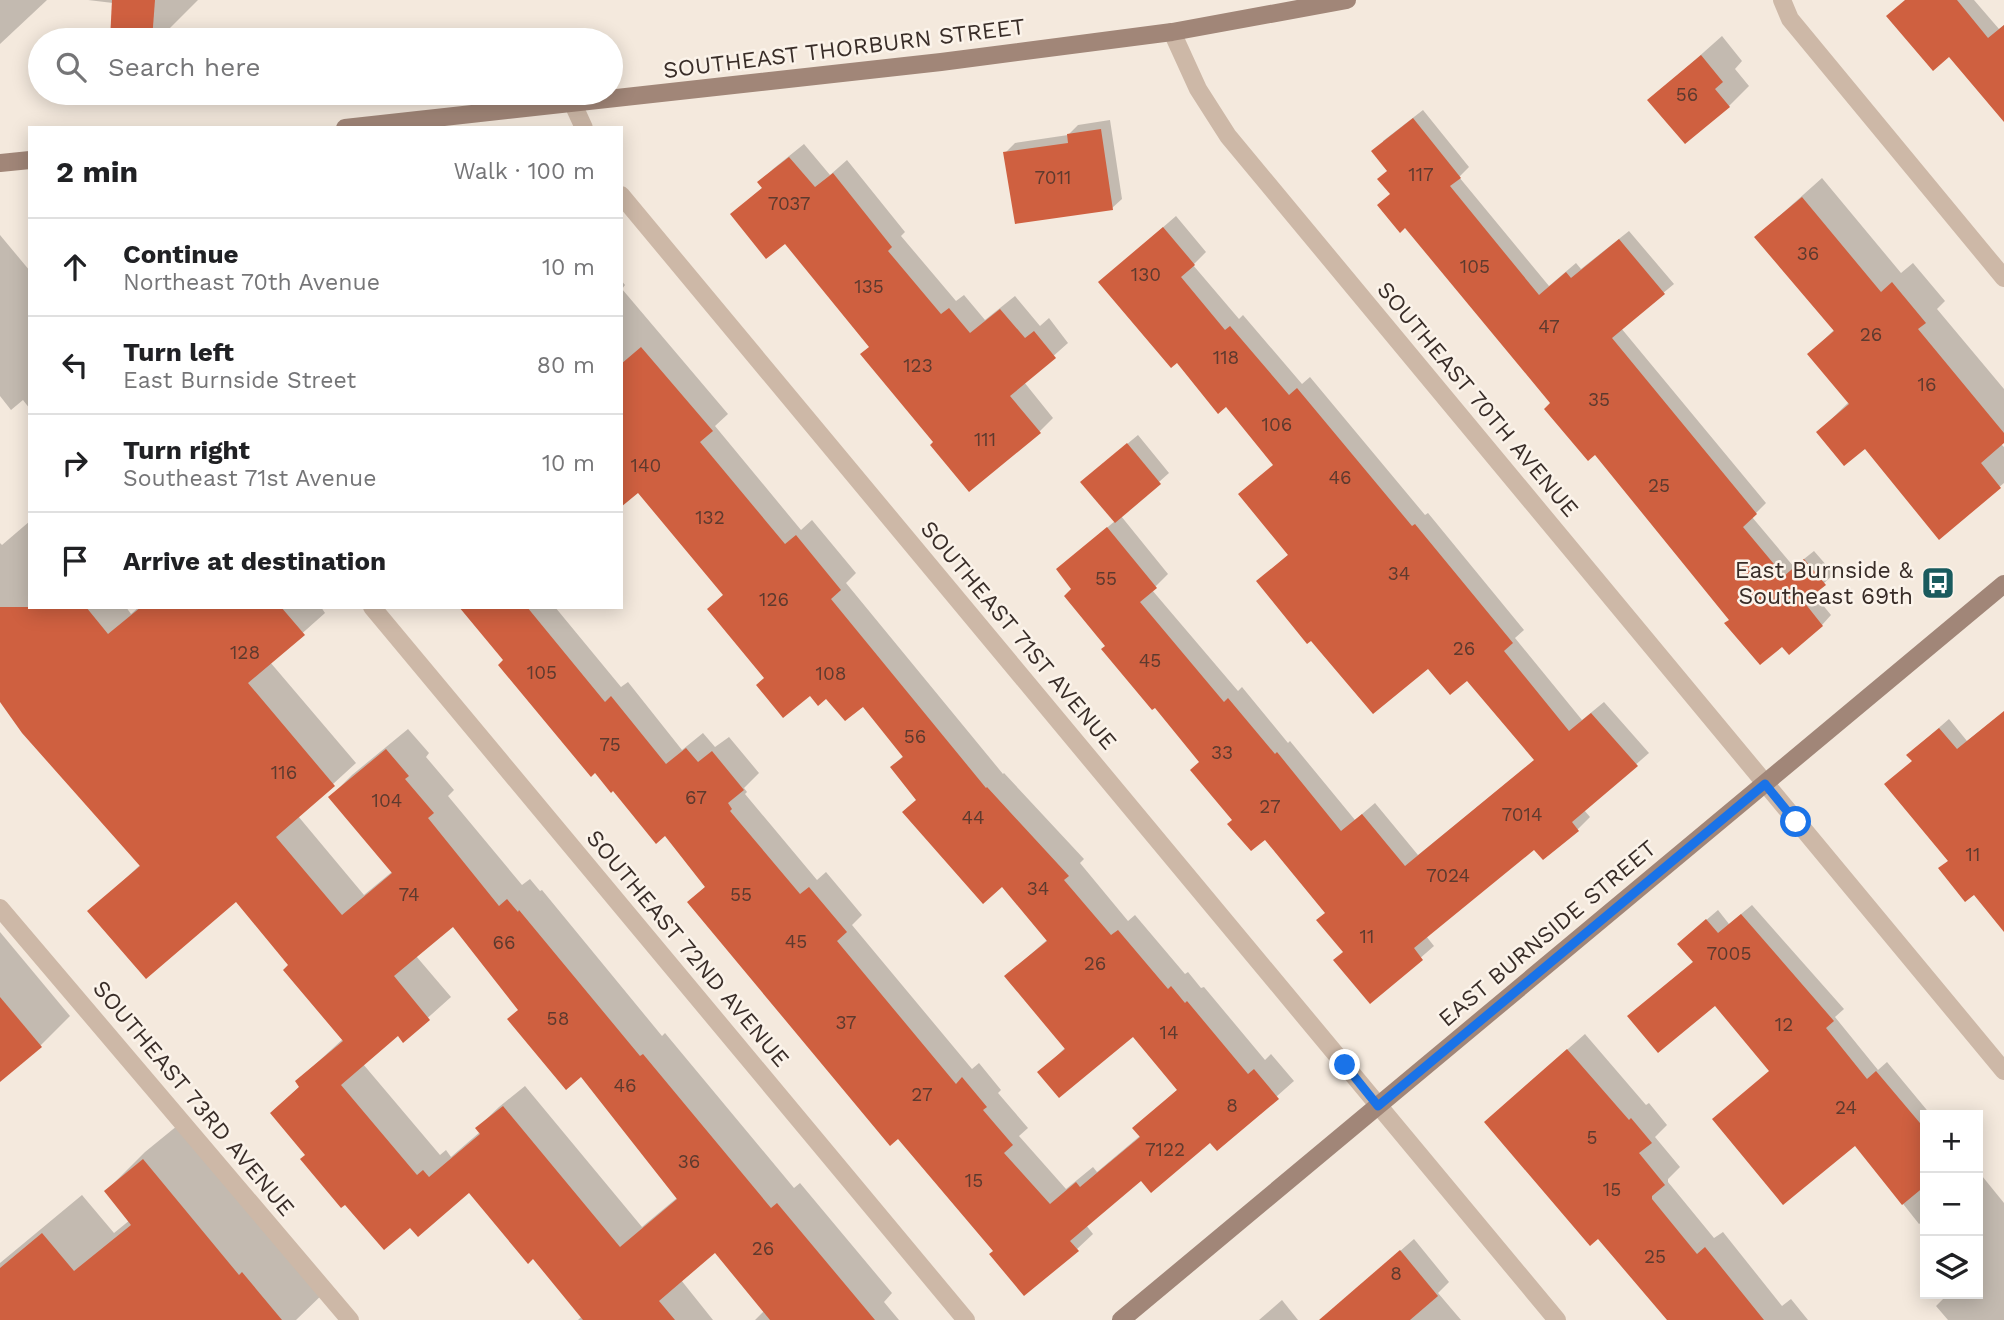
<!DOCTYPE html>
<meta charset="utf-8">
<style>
:root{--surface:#fff;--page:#f6f6f6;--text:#202124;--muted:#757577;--line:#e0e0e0}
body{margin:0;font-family:"Work Sans",sans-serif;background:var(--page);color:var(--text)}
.controls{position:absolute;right:21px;bottom:21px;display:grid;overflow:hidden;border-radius:0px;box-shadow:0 4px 18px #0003}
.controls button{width:63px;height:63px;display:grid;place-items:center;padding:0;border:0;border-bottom:2px solid var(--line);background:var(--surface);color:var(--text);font:35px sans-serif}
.stop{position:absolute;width:21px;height:21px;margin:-16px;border:5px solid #1a73e8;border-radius:50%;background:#fff}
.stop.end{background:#1a73e8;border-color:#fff;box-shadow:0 2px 7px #0008}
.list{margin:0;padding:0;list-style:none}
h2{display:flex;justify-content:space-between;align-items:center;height:91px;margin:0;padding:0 28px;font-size:30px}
h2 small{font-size:23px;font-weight:400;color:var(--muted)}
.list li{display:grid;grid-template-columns:46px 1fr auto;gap:21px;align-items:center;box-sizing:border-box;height:98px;padding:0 28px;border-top:2px solid var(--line)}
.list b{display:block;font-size:26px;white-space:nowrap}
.list p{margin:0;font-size:23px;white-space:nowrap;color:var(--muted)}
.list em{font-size:23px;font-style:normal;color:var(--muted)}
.icon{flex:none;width:38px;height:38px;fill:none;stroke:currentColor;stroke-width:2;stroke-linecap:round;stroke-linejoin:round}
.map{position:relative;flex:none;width:2004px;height:1320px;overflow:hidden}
.search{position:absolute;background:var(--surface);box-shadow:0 4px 18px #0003;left:28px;top:28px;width:595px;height:77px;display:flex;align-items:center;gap:18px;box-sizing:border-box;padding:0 24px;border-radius:38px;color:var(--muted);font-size:26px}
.panel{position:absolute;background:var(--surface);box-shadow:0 4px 18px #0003;left:28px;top:126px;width:595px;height:483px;border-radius:0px}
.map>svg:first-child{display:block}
.shadow{fill:#0003;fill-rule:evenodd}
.building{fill:#cf6040;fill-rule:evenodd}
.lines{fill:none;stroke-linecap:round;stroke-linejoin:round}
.street{stroke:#cdb8a7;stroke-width:18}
.secondary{stroke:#a18678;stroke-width:18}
.route{stroke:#1a73e8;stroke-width:9}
.labels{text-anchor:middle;stroke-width:5;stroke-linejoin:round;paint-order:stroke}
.number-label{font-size:19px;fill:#5e3a2e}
.street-label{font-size:23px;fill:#392d28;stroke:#fbf3ea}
.poi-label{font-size:23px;fill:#392d28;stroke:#fbf3ea;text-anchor:end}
</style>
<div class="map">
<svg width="2004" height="1320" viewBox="0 0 2004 1320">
<rect width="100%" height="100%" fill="#f4e9dd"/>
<!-- shadow -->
<g class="shadow">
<polygon points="0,0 47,0 0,44"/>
<polygon points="88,0 198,0 158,40 112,40 113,3"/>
<polygon points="1906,0 1974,0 1999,29 2004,25 2004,120"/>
<polygon points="1722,36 1742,61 1735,69 1749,86 1729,106 1685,142 1650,100"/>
<polygon points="1423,110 1469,167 1459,177 1549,286 1576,263 1581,269 1629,231 1674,284 1621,328 1766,503 1752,517 1794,567 1814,551 1834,574 1813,593 1831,615 1822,625 1782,644 1595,453 1552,403 1392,194 1383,141"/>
<polygon points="1110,120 1122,199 1112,208 1005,153 1015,143 1068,135 1078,125"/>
<polygon points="804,144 830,175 847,160 905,232 901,236 956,301 964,295 985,320 1015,296 1040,326 1049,318 1068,343 1024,382 1053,418 1039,432 935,442 871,346 785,242 732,214 763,187 760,182 773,169"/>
<polygon points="1822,178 1901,273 1913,263 1945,301 1937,309 2004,389 2004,441 2001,444 2004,447 2004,483 1939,537 1865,447 1818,432 1849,402 1809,354 1835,329 1756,237"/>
<polygon points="1176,216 1206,252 1193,265 1239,319 1243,315 1302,384 1310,377 1425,515 1428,513 1524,630 1515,638 1582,720 1604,702 1649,753 1584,810 1590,817 1578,829 1543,858 1534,847 1426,936 1434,946 1370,1002 1327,913 1265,837 1234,820 1201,761 1107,646 1073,589 1058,569 1115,521 1092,473 1138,435 1169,473 1121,516 1168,574 1152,590 1238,691 1242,687 1288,743 1290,741 1355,820 1375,803 1418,855 1536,759 1468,678 1312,638 1258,581 1289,554 1275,464 1226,405 1177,361 1100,282"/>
<polygon points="0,235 30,271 30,409 23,400 11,410 0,396"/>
<polygon points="621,280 625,285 622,289 728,414 715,426 801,530 812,520 856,573 846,583 1003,774 1004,773 1084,859 1080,863 1128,921 1135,915 1185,974 1188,972 1201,988 1204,987 1265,1060 1271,1054 1294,1081 1217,1149 1210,1141 1141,1178 1086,1225 1093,1234 1077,1249 995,1251 898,1136 689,902 706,886 665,834 505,660 480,607 555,607 621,687 628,682 682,750 703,733 715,747 729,737 759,773 744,788 747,792 745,794 817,880 826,872 862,915 852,925 972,1069 979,1063 1001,1090 998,1093 1028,1128 1019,1136 1066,1189 1093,1167 1097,1172 1141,1135 1135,1128 1178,1089 1133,1035 1040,1072 1066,1047 1006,976 1047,940 1003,885 918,799 892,767 904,755 863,704 810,693 766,677 709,609 724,594 638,491 621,497"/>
<path d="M30,521V607H126L131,614L139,607H321L325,613L270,662L356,763L298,816L364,895L393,871L330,797L352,775L408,729L429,753L426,757L454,790L448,796L522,885L530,879L540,891L542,890L662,1036L665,1033L794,1188L800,1183L892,1293L884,1302L899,1320H755L764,1311L715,1251L681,1280L713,1320H578L582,1316L533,1257L469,1190L411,1225L307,1154L272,1113L301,1085L297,1081L343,1039L290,965L236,900L90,912L141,864L0,699V543L2,545ZM453,924L519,1009L582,1075L678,1197L642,1227L525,1086L499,1107L477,1128L480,1132L451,1157L446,1150L440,1155L363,1064L398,1034L403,1040L451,997L416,956Z"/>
<polygon points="2004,712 2004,929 1974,893 1940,869 1949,860 1913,761 1918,746 1949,719 1967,741"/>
<polygon points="1752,905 1844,1009 1835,1017 1878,1070 1887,1062 1931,1115 1925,1115 1925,1220 1919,1224 1855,1143 1770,1070 1715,1003 1629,1016 1694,961 1690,934 1718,910 1729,924"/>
<polygon points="0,932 70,1016 40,1046 0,1074"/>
<polygon points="1585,1034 1646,1105 1649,1103 1667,1125 1655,1137 1680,1167 1668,1179 1668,1182 1714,1238 1723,1232 1782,1306 1791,1299 1808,1320 1678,1320 1503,1106"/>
<polygon points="183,1121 328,1289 296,1320 0,1320 0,1263 82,1195 114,1233 130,1220 106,1191 145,1152"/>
<polygon points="1978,1171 2004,1203 2004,1320 1948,1320 1936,1306 1947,1295 1978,1294"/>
<polygon points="1414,1239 1449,1282 1438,1293 1461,1320 1343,1320 1347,1297"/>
<polygon points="1282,1300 1298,1320 1259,1320"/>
</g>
<!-- building -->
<g class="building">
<polygon points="112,0 155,0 152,40 110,40"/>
<polygon points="1905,0 1957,0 1988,38 2004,25 2004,122 1949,57 1933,71 1886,16"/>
<polygon points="1701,55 1723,82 1715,89 1730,107 1685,144 1647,100"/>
<polygon points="1413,118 1461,178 1450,186 1539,295 1566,272 1571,278 1619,239 1665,294 1612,338 1757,514 1743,527 1784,576 1804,559 1826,585 1804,602 1823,626 1789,655 1782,647 1760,665 1724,623 1729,620 1595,455 1588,461 1544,409 1550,403 1405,228 1400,233 1377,205 1390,194 1377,179 1387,171 1371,151"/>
<polygon points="1101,129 1113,210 1015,224 1003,152 1068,143 1067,134"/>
<polygon points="789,157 815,187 833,173 892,247 888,251 941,314 949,308 970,333 1000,309 1025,338 1034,331 1056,358 1010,396 1041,433 969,492 930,445 933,442 860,354 869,347 785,244 766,259 730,214 762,188 757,182"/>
<polygon points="1802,197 1881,292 1892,282 1926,323 1918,329 2004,433 2004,443 1981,463 2001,488 1939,540 1865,449 1844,466 1816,432 1849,404 1807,354 1834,331 1754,237"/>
<polygon points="1163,227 1195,265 1181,277 1225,330 1230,326 1289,395 1297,388 1412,526 1415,524 1513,643 1504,651 1569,731 1591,713 1638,766 1572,822 1579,831 1543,860 1534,850 1414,948 1423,960 1370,1004 1333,960 1343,952 1316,920 1325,913 1265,840 1251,851 1227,824 1232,820 1190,770 1199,762 1155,708 1152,710 1101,649 1105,646 1064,596 1071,589 1056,569 1107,527 1157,588 1140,602 1224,702 1228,698 1275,754 1277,752 1341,831 1362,814 1405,866 1534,760 1467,681 1450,695 1428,669 1373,714 1311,641 1307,644 1256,581 1288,555 1238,494 1273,465 1226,407 1218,414 1177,363 1171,368 1098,282"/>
<polygon points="641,347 713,431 700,442 785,544 796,535 841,590 831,599 986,788 987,787 1069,876 1064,880 1111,935 1118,930 1168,989 1171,986 1185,1003 1187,1001 1248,1074 1254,1069 1279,1099 1217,1151 1210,1143 1151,1193 1141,1181 1070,1241 1079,1251 1024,1296 989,1254 993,1251 898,1139 890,1146 687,902 705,887 665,836 656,844 613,791 611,793 595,773 591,777 498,665 503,660 459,607 527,607 605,702 611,696 666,764 686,748 698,762 712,751 744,790 728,803 732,809 730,811 800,894 809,887 847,932 837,941 956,1084 962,1077 987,1107 983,1110 1013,1145 1004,1153 1050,1204 1076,1182 1080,1187 1140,1137 1132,1128 1177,1090 1133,1037 1059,1098 1037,1072 1065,1049 1004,976 1047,941 1002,887 983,904 902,812 916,800 890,767 903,757 863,707 845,721 826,699 818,706 810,696 783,718 756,685 764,678 707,609 723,595 638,493 621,507 621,364"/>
<polygon points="1127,443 1161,484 1115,523 1080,482"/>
<path d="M0,607H86L108,634L141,607H281L305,635L248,683L335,786L276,837L342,915L392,873L328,797L386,749L409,776L405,779L434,813L428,818L499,906L507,899L518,912L519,910L640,1056L643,1054L771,1208L777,1203L875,1320H770L715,1253L659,1301L675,1320H583L533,1259L528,1264L469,1193L418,1237L410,1228L384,1250L345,1205L341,1208L300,1159L305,1155L270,1113L299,1087L295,1081L343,1041L283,970L288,965L236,902L146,979L87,911L140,866L22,733L0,702ZM453,927L518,1010L507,1019L566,1090L581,1077L677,1199L620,1247L503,1106L475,1128L480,1134L429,1177L423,1170L417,1175L341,1085L398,1036L403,1043L430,1020L394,976Z"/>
<polygon points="2004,711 2004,932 1974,895 1965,902 1938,868 1948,861 1884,784 1912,761 1906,755 1939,728 1957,749"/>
<polygon points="1741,914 1834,1021 1826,1028 1867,1079 1876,1071 1925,1129 1925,1186 1902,1205 1855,1146 1783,1205 1712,1119 1769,1071 1715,1006 1658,1053 1627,1016 1693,962 1677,944 1706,919 1718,933"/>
<polygon points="0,997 42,1047 0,1082"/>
<polygon points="1567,1049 1629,1120 1631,1118 1652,1143 1639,1153 1665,1185 1652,1196 1652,1199 1697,1254 1705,1247 1764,1320 1667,1320 1598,1239 1590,1246 1484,1122"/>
<polygon points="143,1159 239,1275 242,1272 282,1320 0,1320 0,1268 42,1233 74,1271 131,1225 104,1191"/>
<polygon points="1400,1250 1438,1296 1410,1320 1319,1320"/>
</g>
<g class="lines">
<!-- street -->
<g class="street">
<polyline points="1782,0 1790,19 2004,278"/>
<polyline points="1172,32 1198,89 1228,136 2004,1071"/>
<polyline points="573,104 584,128"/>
<polyline points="621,195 1557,1320"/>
<polyline points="372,607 966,1320"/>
<polyline points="0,908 350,1320"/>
</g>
<!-- secondary -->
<g class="secondary">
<polyline points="345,128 941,62 1172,32 1347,0"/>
<polyline points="0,163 30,160"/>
<polyline points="1121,1320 2004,584"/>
</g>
</g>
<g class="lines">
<!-- route -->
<polyline class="route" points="1345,1065 1378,1106 1765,784 1796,822"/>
</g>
<!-- icons -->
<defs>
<symbol id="bus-square" viewBox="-11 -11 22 22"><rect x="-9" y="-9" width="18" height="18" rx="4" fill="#1a5b5e" stroke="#fbf3ea"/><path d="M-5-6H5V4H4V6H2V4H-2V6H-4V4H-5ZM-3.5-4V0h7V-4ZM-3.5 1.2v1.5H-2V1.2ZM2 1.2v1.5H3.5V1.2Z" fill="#fff"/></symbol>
</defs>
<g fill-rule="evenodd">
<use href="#bus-square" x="1919" y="564" width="38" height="38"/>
</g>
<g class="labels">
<!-- number labels -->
<g class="number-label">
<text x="1687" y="101">56</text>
<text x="1421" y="181">117</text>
<text x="1053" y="184">7011</text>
<text x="789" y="210">7037</text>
<text x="1808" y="260">36</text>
<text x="1475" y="273">105</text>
<text x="1146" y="281">130</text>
<text x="869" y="293">135</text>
<text x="1549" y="333">47</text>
<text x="1871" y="341">26</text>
<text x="1226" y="364">118</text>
<text x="918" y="372">123</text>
<text x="1927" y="391">16</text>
<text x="1599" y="406">35</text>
<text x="1277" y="431">106</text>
<text x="985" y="446">111</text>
<text x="646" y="472">140</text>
<text x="1340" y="484">46</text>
<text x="1659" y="492">25</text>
<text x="710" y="524">132</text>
<text x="1399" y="580">34</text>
<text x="1106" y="585">55</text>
<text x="774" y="606">126</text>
<text x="1464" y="655">26</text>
<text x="245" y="659">128</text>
<text x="1150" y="667">45</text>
<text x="542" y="679">105</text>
<text x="831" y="680">108</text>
<text x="915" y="743">56</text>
<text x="610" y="751">75</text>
<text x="1222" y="759">33</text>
<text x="284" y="779">116</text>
<text x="696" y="804">67</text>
<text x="387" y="807">104</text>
<text x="1270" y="813">27</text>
<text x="1522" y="821">7014</text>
<text x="973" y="824">44</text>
<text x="1973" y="861">11</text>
<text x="1448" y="882">7024</text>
<text x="1038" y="895">34</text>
<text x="409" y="901">74</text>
<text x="741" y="901">55</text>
<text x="1367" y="943">11</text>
<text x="796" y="948">45</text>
<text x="504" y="949">66</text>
<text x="1729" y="960">7005</text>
<text x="1095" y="970">26</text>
<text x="558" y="1025">58</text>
<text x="846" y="1029">37</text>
<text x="1784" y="1031">12</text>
<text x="1169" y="1039">14</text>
<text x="625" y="1092">46</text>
<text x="922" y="1101">27</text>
<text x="1232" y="1112">8</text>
<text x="1846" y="1114">24</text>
<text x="1592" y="1144">5</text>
<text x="1165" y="1156">7122</text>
<text x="689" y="1168">36</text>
<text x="974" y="1187">15</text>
<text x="1612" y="1196">15</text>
<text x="763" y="1255">26</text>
<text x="1655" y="1263">25</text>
<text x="1396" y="1280">8</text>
</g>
<!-- street labels -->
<g class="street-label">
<text transform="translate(844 48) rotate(-7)" y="8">SOUTHEAST THORBURN STREET</text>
<text transform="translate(1478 399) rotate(50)" y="8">SOUTHEAST 70TH AVENUE</text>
<text transform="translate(1019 635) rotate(50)" y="8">SOUTHEAST 71ST AVENUE</text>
<text transform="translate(1547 933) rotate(-40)" y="8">EAST BURNSIDE STREET</text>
<text transform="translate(688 948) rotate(50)" y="8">SOUTHEAST 72ND AVENUE</text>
<text transform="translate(194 1098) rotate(50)" y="8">SOUTHEAST 73RD AVENUE</text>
</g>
<!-- poi labels -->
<g class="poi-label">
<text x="1913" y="578">East Burnside &amp;<tspan x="1913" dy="26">Southeast 69th</tspan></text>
</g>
</g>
</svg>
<div class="controls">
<button>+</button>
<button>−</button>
<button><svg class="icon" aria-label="layers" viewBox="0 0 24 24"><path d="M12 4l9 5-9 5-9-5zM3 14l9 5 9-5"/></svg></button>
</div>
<div class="stop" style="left:1796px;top:822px"></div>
<div class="stop end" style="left:1345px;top:1065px"></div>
<div class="search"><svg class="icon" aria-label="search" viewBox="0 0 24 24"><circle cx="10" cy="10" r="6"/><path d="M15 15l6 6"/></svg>Search here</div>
<section class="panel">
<h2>2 min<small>Walk · 100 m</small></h2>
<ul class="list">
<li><svg class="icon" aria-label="ahead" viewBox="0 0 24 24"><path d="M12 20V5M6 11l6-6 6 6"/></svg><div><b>Continue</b><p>Northeast 70th Avenue</p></div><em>10 m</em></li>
<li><svg class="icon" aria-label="left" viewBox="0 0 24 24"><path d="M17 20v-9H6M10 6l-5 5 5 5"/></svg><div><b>Turn left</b><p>East Burnside Street</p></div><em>80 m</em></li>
<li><svg class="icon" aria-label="right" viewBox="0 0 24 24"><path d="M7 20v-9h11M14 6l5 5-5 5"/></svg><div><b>Turn right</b><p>Southeast 71st Avenue</p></div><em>10 m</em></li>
<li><svg class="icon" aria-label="arrive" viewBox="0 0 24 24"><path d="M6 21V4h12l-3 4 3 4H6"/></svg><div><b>Arrive at destination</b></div></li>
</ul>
</section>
</div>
